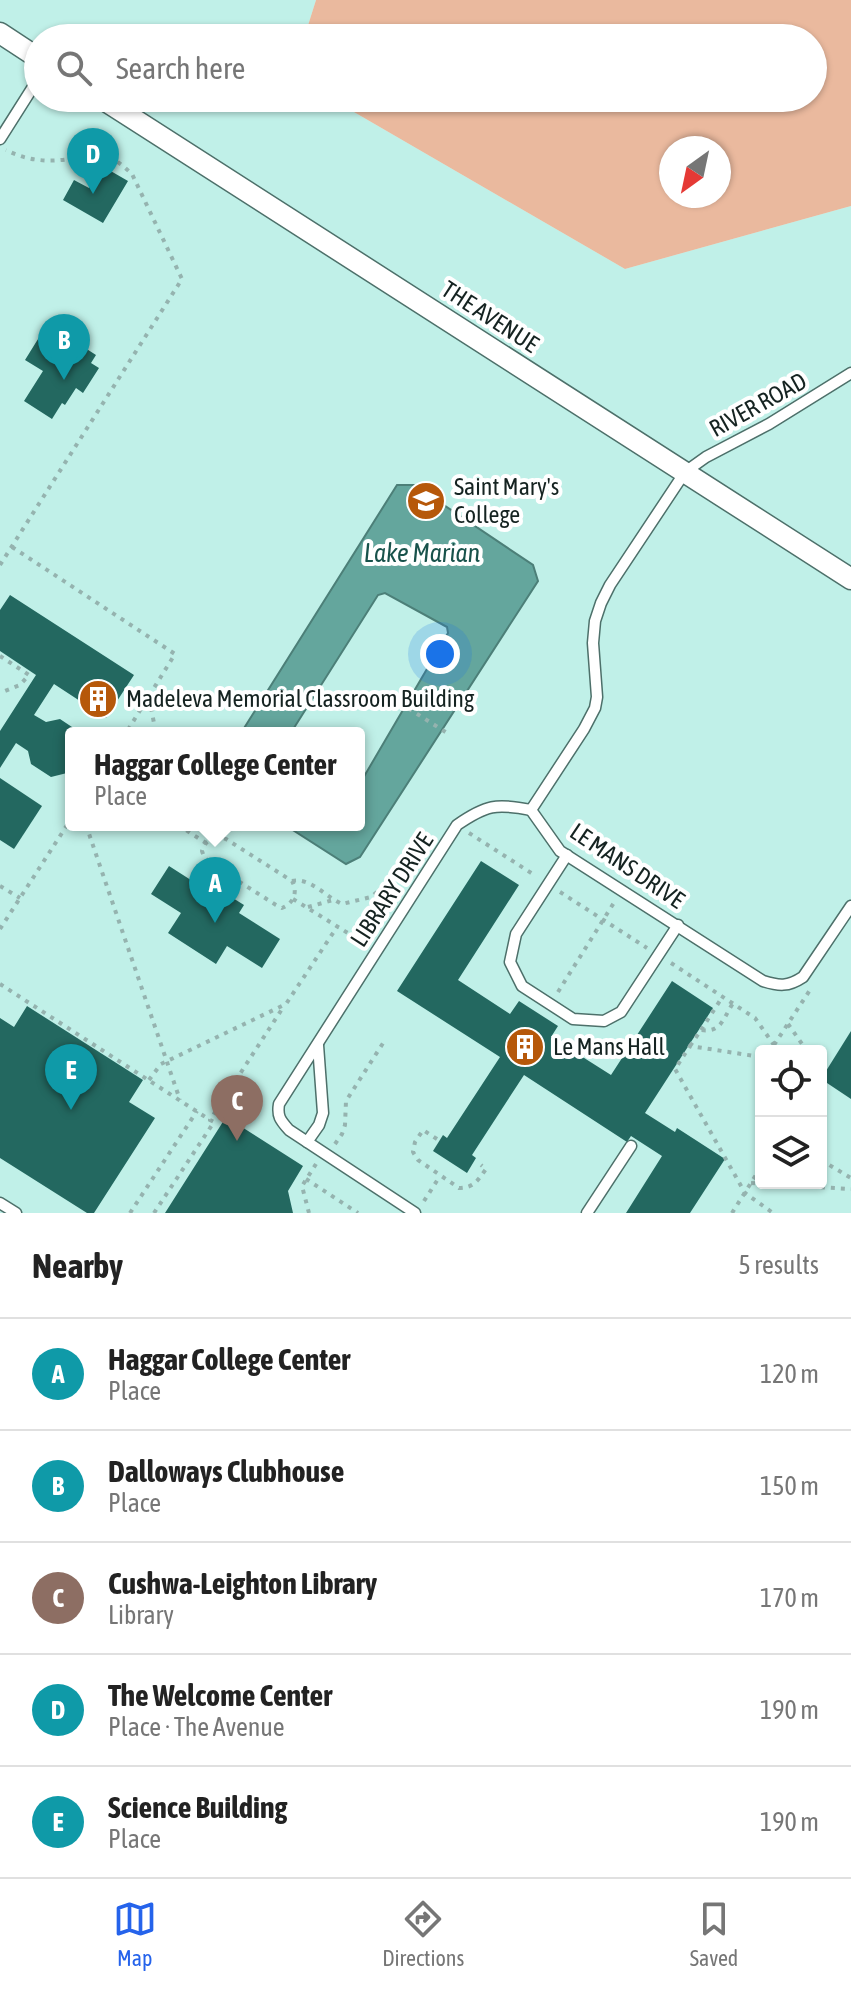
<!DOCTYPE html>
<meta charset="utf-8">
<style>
:root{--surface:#fff;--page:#f2f2f2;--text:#222;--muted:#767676;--line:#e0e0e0;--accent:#2563eb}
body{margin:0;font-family:"Asap Condensed",sans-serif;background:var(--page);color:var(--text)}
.controls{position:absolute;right:24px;bottom:24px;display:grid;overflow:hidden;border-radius:8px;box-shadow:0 2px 6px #0004}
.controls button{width:72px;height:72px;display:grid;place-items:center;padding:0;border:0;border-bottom:2px solid var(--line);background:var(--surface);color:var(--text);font:40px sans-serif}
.compass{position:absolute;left:659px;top:136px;width:72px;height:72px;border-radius:50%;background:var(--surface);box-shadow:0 2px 6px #0004;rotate:213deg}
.you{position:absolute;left:440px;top:654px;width:28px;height:28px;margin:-20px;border:6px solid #fff;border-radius:50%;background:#1a73e8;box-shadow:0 0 0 12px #1a73e833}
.badge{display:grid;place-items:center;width:52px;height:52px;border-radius:50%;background:var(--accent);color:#fff;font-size:26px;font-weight:700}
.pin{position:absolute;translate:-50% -66px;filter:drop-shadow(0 2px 4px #0008)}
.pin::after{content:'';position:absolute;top:42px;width:28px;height:24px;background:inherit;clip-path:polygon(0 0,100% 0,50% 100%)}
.popup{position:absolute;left:65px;top:727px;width:300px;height:104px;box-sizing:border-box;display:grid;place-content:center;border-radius:8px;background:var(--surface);filter:drop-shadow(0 2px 6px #0005);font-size:26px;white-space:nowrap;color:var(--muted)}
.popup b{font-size:30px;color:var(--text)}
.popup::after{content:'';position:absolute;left:50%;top:100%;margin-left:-16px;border:16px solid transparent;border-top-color:var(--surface)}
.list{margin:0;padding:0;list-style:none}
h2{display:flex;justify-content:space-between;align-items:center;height:104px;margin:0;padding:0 32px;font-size:34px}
h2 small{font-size:26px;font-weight:400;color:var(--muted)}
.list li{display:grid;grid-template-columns:52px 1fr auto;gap:24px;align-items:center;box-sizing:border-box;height:112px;padding:0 32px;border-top:2px solid var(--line)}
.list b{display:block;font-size:30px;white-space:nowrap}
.list p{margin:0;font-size:26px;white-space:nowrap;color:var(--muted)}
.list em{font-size:26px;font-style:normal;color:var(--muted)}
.icon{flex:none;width:44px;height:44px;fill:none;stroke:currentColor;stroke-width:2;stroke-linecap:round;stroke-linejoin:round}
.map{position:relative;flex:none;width:851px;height:1213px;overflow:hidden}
.search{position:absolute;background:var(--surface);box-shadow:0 2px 6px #0004;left:24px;right:24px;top:24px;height:88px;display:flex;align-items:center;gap:20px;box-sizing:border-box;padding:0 28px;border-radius:44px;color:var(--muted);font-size:30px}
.sheet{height:664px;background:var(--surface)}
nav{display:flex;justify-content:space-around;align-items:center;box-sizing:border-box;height:112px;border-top:2px solid var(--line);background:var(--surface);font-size:22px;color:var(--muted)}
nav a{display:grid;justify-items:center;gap:4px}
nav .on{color:var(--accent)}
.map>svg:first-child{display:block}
.built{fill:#c0f0e8;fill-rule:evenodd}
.green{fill:#eab99e;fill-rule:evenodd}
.water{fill:#64a69d;stroke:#4c7f78;stroke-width:2}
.building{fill:#236860}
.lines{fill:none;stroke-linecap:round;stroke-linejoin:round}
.lane-casing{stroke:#4d706a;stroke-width:13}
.street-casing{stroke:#4d706a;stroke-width:23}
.path{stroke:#95b3af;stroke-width:4;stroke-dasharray:4 6;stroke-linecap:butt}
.lane{stroke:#fff;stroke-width:10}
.street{stroke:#fff;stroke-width:20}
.labels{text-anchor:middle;stroke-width:8;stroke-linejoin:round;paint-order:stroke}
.street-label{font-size:24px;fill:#152321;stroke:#fff}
.poi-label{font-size:24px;fill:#152321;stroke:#fff;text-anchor:start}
.water-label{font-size:26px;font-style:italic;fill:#18524b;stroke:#fff}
</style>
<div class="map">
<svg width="851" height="1213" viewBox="0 0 851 1213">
<rect width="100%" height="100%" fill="#d6fcf6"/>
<!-- built -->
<path class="built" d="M0,0H316L304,38H38V98H339L347,108L625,269L851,206V1213H0ZM71,733H359V825H71ZM761,1051H821V1183H761Z"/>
<!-- green -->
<path class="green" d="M316,0H851V206L625,269L347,108L339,98H813V38H304ZM671,148H719V196H671Z"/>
<!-- water -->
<polygon class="water" points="397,485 414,485 533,565 538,581 360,857 346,864 285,825 359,825 359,781 362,780 448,633 447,627 385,593 378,595 292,731 292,733 241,733"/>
<!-- building -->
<g class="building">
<polygon points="102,166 128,181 103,223 63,200 74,180 89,188"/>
<polygon points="43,331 64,345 68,337 96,355 91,363 99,368 83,393 76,388 65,405 62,403 52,419 24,401 43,371 25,360"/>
<polygon points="10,595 134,675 106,718 54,684 34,715 46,722 60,719 81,733 71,733 71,772 51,777 31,764 28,751 16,743 0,768 0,731 36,675 0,651 0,610"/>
<polygon points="0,778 42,806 14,849 0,840"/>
<polygon points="481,861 519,885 458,980 510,1014 519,1001 558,1026 551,1037 611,1075 672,981 713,1008 645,1113 675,1132 677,1128 725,1159 690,1213 626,1213 662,1156 631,1136 627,1142 524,1075 472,1155 476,1158 467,1173 433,1151 443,1135 447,1138 500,1057 397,991"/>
<polygon points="169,866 208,891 212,885 244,905 239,913 280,939 262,968 227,946 216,964 168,933 181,913 151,894"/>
<polygon points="27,1006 143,1080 129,1102 155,1118 94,1213 87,1213 0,1158 0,1018 14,1027"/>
<polygon points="851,1031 851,1099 821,1079"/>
<polygon points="226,1117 303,1166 288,1191 293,1213 165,1213"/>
</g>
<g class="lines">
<defs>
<g id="lane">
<polyline points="0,139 38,79"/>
<path d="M851,373L769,424L706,457L685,472L610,585L601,603L595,621L593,643L597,697L595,708L584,729L531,810L560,851L763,981C779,986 788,987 803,977L851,906"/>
<polyline points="567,855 516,934 510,962 522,986 573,1019 604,1021 621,1012 678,925"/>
<polyline points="307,1142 319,1125 323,1113 318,1045"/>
<polyline points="0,1203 16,1213"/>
<path d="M415,1213L289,1130C280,1120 277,1116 279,1104L457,825C486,805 496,803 531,810"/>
<polyline points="587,1213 631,1146"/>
</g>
<g id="street">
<polyline points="0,33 38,58"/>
<polyline points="101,98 851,579"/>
</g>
</defs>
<!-- lane casing -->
<use href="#lane" class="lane-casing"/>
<!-- street casing -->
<use href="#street" class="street-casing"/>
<!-- path -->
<g class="path">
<polyline points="12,547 175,654 126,733"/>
<path d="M0,565L182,279L132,174C121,164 109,153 93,153C87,153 80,156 74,158C51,163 27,161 6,150"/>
<polyline points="0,656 29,675 20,685 0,693"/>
<polyline points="149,698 156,733"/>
<polyline points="400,703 447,733"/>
<polyline points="86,825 180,1100"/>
<polyline points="178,825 206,843"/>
<polyline points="469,833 536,876"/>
<path d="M214,837L226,839L292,881C298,892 294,903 282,908L276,905L210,863L204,857L202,851L206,843Z"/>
<path d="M292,881C310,877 326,897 342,904L371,897L417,859"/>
<polyline points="0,886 20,898"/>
<polyline points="560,892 647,948"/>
<polyline points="293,899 364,943"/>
<polyline points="308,907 333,900"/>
<polyline points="0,929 71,819"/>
<polyline points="671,963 755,1018 774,1045 774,1051"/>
<polyline points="0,984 210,1120"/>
<polyline points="558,992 615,901"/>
<polyline points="788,1024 807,1051"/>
<polyline points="701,1030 723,996"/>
<polyline points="774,1045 810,990"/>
<path d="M690,1046L701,1030C721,1033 723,1019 733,1003"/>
<polyline points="761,1057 690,1046 675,1069 745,1193 773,1213"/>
<polyline points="149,1080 161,1064 286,1004 337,927"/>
<path d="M437,1139L423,1130L415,1142L413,1152L418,1160L459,1188C474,1188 478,1180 486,1169L481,1165"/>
<polyline points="335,1144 342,1134 345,1125 346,1101 385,1040"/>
<polyline points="821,1160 851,1178"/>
<polyline points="306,1179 358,1213"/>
<polyline points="751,1183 851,1189"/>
<polyline points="424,1201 440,1176"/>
<polyline points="130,1213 197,1111"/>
<polyline points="154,1213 214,1122 210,1120 284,1006"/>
<polyline points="309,1213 302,1186 316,1164"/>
<polyline points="732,1213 761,1167"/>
</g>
<!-- lane -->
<use href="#lane" class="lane"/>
<!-- street -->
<use href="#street" class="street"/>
</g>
<!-- icons -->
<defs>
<symbol id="university-disc" viewBox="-11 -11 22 22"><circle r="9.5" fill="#b6580a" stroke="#fff"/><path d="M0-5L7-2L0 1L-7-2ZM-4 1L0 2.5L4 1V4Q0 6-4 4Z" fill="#fff"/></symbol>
<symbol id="building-disc" viewBox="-11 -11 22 22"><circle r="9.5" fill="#b6580a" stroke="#fff"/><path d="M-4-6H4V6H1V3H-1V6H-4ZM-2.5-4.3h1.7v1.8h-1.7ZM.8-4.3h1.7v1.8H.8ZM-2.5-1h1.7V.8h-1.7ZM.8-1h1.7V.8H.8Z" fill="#fff"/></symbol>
</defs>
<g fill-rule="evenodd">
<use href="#university-disc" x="404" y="479" width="44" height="44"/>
<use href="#building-disc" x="76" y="677" width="44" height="44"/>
<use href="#building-disc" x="503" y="1025" width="44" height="44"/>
</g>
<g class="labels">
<!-- street labels -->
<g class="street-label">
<text transform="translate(490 317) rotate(33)" y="8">THE AVENUE</text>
<text transform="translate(758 405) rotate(-29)" y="8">RIVER ROAD</text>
<text transform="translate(627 866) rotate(34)" y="8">LE MANS DRIVE</text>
<text transform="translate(392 890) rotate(-57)" y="8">LIBRARY DRIVE</text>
</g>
<!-- poi labels -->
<g class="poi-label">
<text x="454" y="495">Saint Mary's<tspan x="454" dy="28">College</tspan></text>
<text x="126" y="707">Madeleva Memorial Classroom Building</text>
<text x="553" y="1055">Le Mans Hall</text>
</g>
<!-- water labels -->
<g class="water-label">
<text x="422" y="562">Lake Marian</text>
</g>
</g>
</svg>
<div class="controls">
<button><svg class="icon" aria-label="locate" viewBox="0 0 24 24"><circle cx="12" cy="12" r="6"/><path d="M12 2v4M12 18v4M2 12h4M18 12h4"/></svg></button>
<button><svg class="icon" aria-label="layers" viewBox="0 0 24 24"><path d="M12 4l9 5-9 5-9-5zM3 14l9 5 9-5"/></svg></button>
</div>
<svg class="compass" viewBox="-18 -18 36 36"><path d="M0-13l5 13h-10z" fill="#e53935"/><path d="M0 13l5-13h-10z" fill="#767676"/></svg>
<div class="you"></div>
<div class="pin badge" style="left:215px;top:923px;background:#0f9aa8">A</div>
<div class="popup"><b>Haggar College Center</b>Place</div>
<div class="pin badge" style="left:64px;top:380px;background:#0f9aa8">B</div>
<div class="pin badge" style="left:237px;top:1141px;background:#8d6e63">C</div>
<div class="pin badge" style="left:93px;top:194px;background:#0f9aa8">D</div>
<div class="pin badge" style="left:71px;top:1110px;background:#0f9aa8">E</div>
<div class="search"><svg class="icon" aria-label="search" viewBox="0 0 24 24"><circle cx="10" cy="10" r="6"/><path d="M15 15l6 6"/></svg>Search here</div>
</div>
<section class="sheet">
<h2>Nearby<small>5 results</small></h2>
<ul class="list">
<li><span class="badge" style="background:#0f9aa8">A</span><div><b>Haggar College Center</b><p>Place</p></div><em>120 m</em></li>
<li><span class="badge" style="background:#0f9aa8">B</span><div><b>Dalloways Clubhouse</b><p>Place</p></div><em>150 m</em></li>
<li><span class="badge" style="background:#8d6e63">C</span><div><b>Cushwa-Leighton Library</b><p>Library</p></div><em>170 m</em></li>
<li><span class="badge" style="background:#0f9aa8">D</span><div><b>The Welcome Center</b><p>Place · The Avenue</p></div><em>190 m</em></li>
<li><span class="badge" style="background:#0f9aa8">E</span><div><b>Science Building</b><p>Place</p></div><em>190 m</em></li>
</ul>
</section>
<nav>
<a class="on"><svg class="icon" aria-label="map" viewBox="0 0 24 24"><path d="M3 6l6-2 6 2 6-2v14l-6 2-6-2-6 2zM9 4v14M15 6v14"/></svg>Map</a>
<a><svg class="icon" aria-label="directions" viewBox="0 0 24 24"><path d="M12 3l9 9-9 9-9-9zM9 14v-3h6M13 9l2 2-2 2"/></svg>Directions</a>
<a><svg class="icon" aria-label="saved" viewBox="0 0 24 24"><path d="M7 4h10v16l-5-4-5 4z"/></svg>Saved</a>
</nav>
